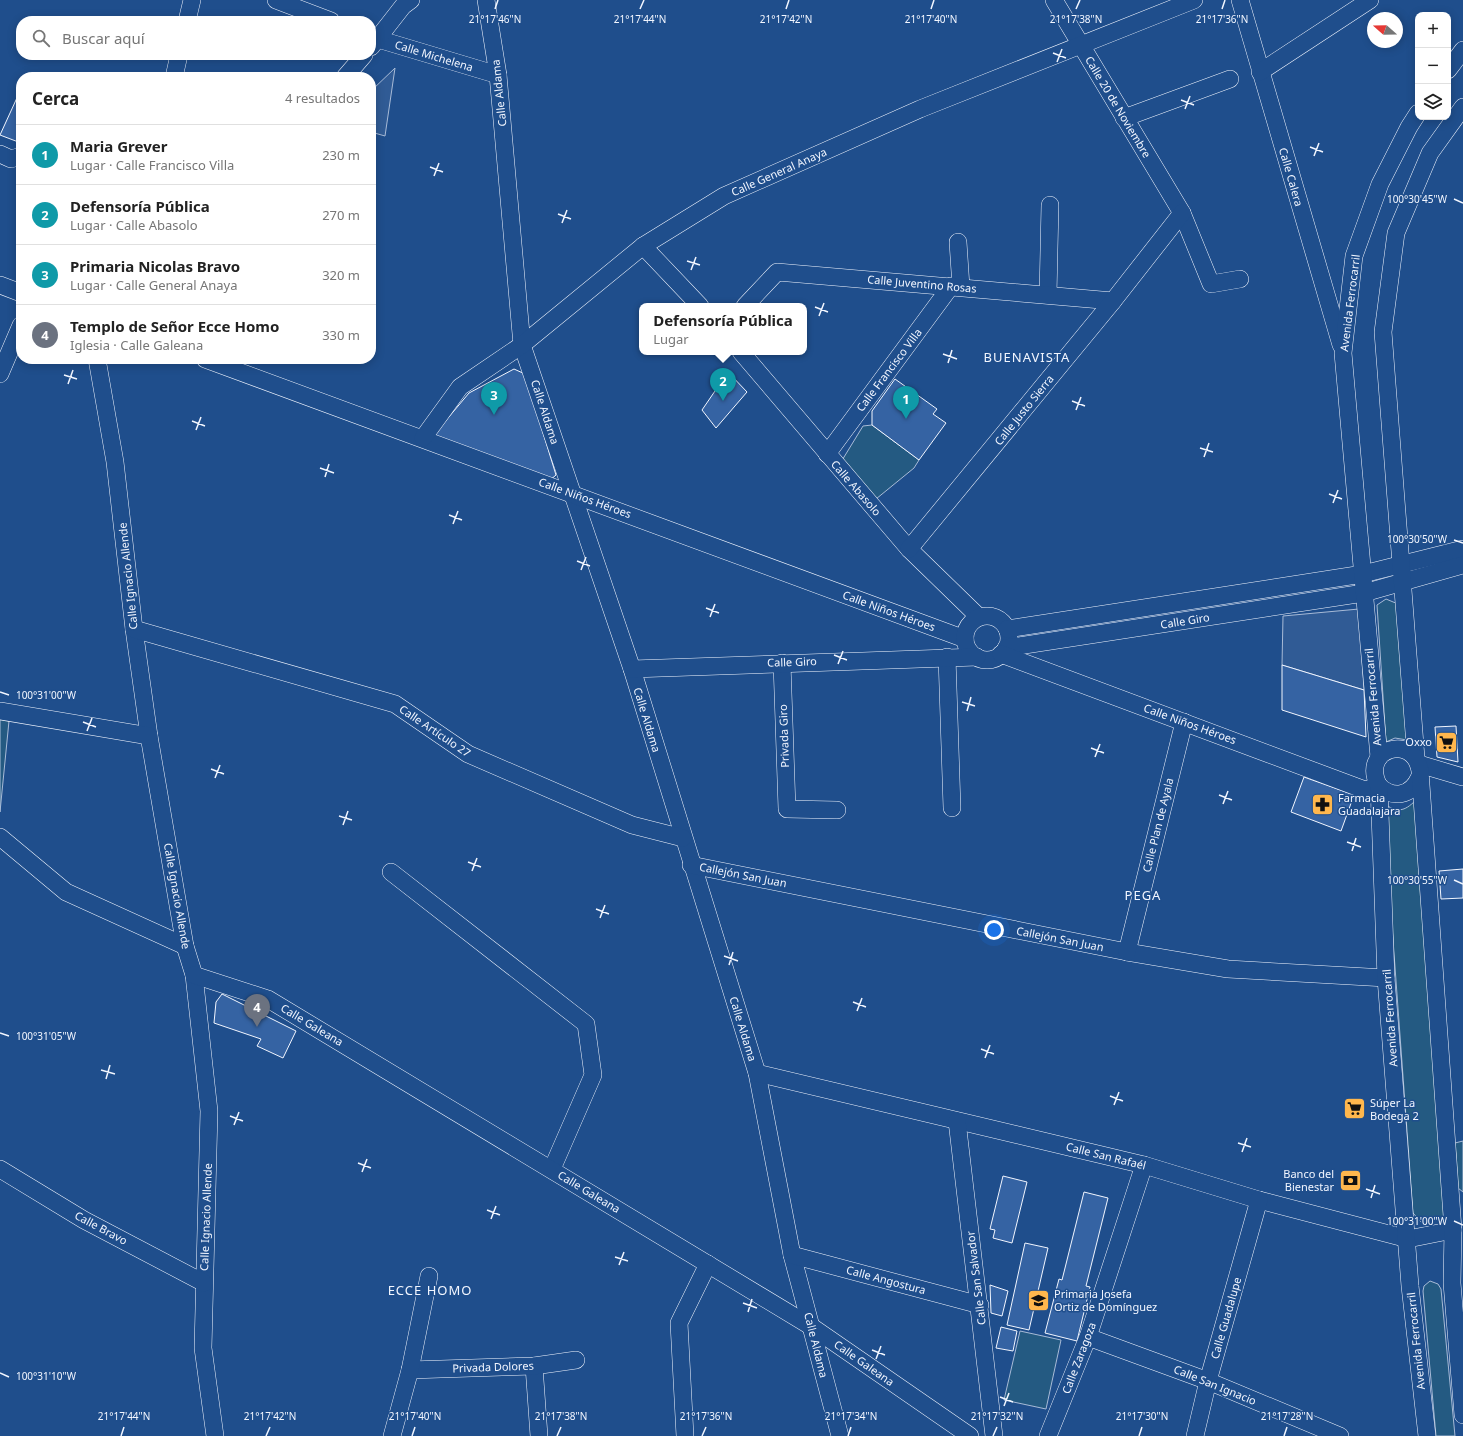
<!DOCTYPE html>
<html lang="es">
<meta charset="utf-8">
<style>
:root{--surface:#fff;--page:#f2f2f2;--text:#222;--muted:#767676;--line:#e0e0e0;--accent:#2563eb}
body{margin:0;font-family:"Noto Sans",sans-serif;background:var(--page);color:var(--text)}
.controls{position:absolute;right:12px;top:12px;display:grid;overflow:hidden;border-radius:8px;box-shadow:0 2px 10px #0003}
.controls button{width:36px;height:36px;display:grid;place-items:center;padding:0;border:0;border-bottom:1px solid var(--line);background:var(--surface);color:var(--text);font:20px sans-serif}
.compass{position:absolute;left:1367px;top:12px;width:36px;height:36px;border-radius:50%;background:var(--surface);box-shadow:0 2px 10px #0003;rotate:290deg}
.you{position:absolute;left:994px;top:930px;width:14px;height:14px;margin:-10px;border:3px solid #fff;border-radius:50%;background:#1a73e8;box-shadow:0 0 0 6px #1a73e833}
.badge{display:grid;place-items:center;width:26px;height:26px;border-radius:50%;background:var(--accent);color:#fff;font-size:13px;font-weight:700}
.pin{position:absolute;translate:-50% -33px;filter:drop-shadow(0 1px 2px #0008)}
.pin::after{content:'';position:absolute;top:21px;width:14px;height:12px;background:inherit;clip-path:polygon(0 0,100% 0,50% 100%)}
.popup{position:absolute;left:639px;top:303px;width:168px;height:52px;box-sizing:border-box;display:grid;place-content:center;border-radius:8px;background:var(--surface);filter:drop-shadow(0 1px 3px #0005);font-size:13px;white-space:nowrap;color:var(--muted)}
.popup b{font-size:15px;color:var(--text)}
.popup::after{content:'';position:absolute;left:50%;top:100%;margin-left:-8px;border:8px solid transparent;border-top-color:var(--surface)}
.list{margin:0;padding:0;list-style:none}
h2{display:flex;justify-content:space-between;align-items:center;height:52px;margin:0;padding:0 16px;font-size:17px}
h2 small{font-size:13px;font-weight:400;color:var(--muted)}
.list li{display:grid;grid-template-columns:26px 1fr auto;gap:12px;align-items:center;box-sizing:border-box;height:60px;padding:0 16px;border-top:1px solid var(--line)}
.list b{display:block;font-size:15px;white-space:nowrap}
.list p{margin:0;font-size:13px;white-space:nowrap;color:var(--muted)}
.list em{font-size:13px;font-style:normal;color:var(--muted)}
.icon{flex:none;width:22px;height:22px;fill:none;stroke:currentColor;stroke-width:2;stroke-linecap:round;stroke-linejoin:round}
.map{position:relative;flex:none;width:1463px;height:1436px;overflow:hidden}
.search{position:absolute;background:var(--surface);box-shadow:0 2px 10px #0003;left:16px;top:16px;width:360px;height:44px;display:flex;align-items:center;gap:10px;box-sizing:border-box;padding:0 14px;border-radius:16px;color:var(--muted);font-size:15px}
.panel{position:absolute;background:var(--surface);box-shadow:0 2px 10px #0003;left:16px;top:72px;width:360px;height:292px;border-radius:16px}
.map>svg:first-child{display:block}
.green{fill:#245a82;stroke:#a8bbd7}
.parking{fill:#305b95;stroke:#a8bbd7}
.building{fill:#3563a3;stroke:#f2f6ff}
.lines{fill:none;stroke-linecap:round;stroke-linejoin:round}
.minor-casing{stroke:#f2f6ff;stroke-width:18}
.minor{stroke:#1f4e8c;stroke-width:17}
.ticks{fill:none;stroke:#f2f6ff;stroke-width:1.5}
.labels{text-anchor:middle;stroke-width:3;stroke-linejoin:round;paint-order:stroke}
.street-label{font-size:11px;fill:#f2f6ff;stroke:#1f4e8c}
.poi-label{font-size:11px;fill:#f2f6ff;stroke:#1f4e8c;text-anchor:start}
.quarter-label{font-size:13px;letter-spacing:1px;fill:#f2f6ff;stroke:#1f4e8c}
.ticks-label{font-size:10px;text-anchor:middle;fill:#f2f6ff;stroke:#1f4e8c;stroke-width:3;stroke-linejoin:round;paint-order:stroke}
</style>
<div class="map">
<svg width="1463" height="1436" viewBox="0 0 1463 1436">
<rect width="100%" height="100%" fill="#1f4e8c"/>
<!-- green -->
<g class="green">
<polygon points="872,425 919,460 914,468 876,499 841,462 863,426"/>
<polygon points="1386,599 1398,604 1407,740 1395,738 1386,742 1377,605"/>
<polygon points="0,719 9,721 0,812"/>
<path d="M1416,800L1446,1211L1443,1218L1421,1222L1413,1213L1383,803C1397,813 1404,812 1416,800Z"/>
<polygon points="1463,1141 1463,1192 1458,1188 1455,1143"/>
<polygon points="1430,1281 1438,1284 1441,1289 1455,1436 1436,1436 1423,1291 1424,1286"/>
<polygon points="1020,1331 1061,1340 1046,1409 1004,1400"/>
</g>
<!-- parking -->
<g class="parking">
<polygon points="395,68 385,136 371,132 371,91"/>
<polygon points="1359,609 1364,690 1282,665 1283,616"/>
</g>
<!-- building -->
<g class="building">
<polygon points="21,89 21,143 0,135"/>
<polygon points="514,369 525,374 556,475 549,481 432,437 469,393"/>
<polygon points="728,372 747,392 716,428 702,410"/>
<polygon points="895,379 937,409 933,414 946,423 919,460 872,425 872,411"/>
<polygon points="1282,665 1364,690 1366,737 1282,710"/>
<polygon points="1456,726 1458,762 1437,757 1435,727"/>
<polygon points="1304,777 1354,795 1341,831 1291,812"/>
<polygon points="1463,869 1463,898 1441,899 1439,871"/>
<polygon points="222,994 296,1031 283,1058 257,1046 261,1039 214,1023 216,1002"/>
<polygon points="1003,1176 1027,1182 1012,1243 993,1238 995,1230 990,1229"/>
<polygon points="1084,1192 1108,1198 1086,1286 1090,1287 1077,1341 1045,1333 1059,1279 1062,1280"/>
<polygon points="1025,1243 1048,1248 1029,1330 1007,1325"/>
<polygon points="990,1285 1008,1291 1002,1316 991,1313"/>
<polygon points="1001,1327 1017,1331 1013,1351 996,1348"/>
</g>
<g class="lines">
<defs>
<g id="minor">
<polyline points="276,0 331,21"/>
<polyline points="486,0 498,75 522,345 632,669 757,1073 792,1255 840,1436"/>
<polyline points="1054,0 1182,213 1211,284 1240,279"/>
<polyline points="1240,0 1341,345"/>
<polyline points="187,21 192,0"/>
<polyline points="371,37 498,75"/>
<polyline points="371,47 403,6 411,0"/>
<polyline points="1448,70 1463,50"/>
<polyline points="1260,72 1370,0"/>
<polyline points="174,77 179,55"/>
<polyline points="345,77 364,55"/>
<polyline points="1124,118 1230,79"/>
<polyline points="0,154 11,159 21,156"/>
<polyline points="958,242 961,287"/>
<polyline points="643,246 700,306"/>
<polyline points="0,285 21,293"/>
<polyline points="1048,295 1050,205"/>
<polyline points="745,306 777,272 1113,301"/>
<polyline points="741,352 909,549 979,617"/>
<polyline points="97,359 115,462 134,629 149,736 185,946 194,975 209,1111 203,1348 215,1436"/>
<polyline points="205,359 965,639"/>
<polyline points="0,374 21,325"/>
<polyline points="423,438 460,387 522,345 643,246 724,196 920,109 1194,0"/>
<polyline points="827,454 951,286"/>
<polyline points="909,549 1113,301 1182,213"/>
<circle cx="987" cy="638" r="22"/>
<polyline points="134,629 395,704 468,754 632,825 683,838"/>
<polyline points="1007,629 1363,574 1463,549"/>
<polyline points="1006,648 1364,593 1463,565"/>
<polyline points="1001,654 1365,790 1379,786"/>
<polyline points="947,657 952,808"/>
<polyline points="782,663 787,809 837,810"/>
<polyline points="632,669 977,657"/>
<polyline points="0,711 149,736"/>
<polyline points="1379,757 1343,353 1354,256 1380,184 1409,127 1418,113"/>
<polyline points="1416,758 1383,332 1396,233 1430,153 1463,107"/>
<polyline points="1419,764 1463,777"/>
<path d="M1379,786C1393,799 1411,796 1419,778"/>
<polyline points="0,837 66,892 185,946"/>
<polyline points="691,865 1127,952 1228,969 1386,978"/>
<polyline points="391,872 586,1024 593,1075 552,1169"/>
<polyline points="1127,952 1184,722"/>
<polyline points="194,975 268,999 812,1327 970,1436"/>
<polyline points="757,1073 1144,1165 1259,1200 1408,1239 1453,1230"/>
<polyline points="957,1121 994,1436"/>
<polyline points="0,1169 84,1220 204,1283"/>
<polyline points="792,1255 980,1305"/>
<polyline points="1088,1337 1208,1381 1340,1436"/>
<polyline points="534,1366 539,1436"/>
<polyline points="410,1370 534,1366 576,1360"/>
<polyline points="392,1436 410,1370 429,1276"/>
<polyline points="685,1436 679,1323 708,1264"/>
<polyline points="1048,1436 1088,1337 1144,1165"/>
<polyline points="1195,1436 1208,1381 1259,1200"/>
<path d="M1427,1436L1410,1286L1386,978L1379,786C1359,749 1414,732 1420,771L1453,1230L1452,1283L1463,1415"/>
</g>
</defs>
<!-- minor casing -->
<use href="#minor" class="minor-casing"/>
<!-- minor -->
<use href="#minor" class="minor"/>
</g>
<!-- ticks -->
<path class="ticks" d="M495,9L498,0M640,9L644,0M786,9L789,0M931,9L934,0M1076,9L1080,0M1222,9L1225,0M1053,53L1066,58M1057,62L1062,49M1181,100L1194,105M1185,109L1190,96M1310,147L1323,152M1314,156L1319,143M430,167L443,172M434,176L439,163M1454,199L1463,203M558,214L571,219M562,223L567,210M687,261L700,265M691,270L696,257M815,307L828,312M819,316L824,303M943,354L957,359M948,363L952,350M64,375L77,379M68,384L73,370M1072,401L1085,406M1076,410L1081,397M192,421L205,426M196,430L201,417M1200,448L1213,452M1204,457L1209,443M320,468L334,473M325,477L329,464M1329,494L1342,499M1333,503L1338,490M449,515L462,520M453,524L458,511M1454,540L1463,543M577,561L590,566M581,570L586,557M706,608L719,613M710,617L715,604M834,655L847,660M838,664L843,651M0,692L9,695M962,702L975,706M967,711L971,697M83,722L96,727M87,731L92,718M1091,748L1104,753M1095,757L1100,744M211,769L224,774M215,778L220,765M1219,795L1232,800M1223,804L1228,791M339,816L352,820M343,825L348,811M1347,842L1361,847M1352,851L1356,838M468,862L481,867M472,871L477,858M1454,880L1463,884M596,909L609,914M600,918L605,905M724,956L738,961M729,965L733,952M853,1002L866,1007M857,1011L862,998M0,1033L9,1036M981,1049L994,1054M985,1058L990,1045M101,1070L115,1074M106,1079L110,1065M1110,1096L1123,1101M1114,1105L1119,1092M230,1116L243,1121M234,1125L239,1112M1238,1143L1251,1147M1242,1152L1247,1138M358,1163L371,1168M362,1172L367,1159M1366,1189L1380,1194M1371,1198L1375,1185M487,1210L500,1215M491,1219L496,1206M1454,1221L1463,1225M615,1257L628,1261M619,1265L624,1252M743,1303L757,1308M748,1312L752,1299M872,1350L885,1355M876,1359L881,1346M0,1373L9,1377M1000,1397L1013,1402M1004,1406L1009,1393M121,1436L124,1427M266,1436L270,1427M412,1436L415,1427M557,1436L561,1427M702,1436L706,1427M848,1436L851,1427M993,1436L997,1427M1139,1436L1142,1427M1284,1436L1287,1427"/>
<!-- icons -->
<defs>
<symbol id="supermarket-square" viewBox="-11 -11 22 22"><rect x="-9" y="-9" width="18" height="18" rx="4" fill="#ffb74d" stroke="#1f4e8c"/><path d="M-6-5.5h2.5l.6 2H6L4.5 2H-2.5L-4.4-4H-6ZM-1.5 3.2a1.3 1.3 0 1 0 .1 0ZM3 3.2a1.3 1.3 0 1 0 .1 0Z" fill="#111"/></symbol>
<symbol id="pharmacy-square" viewBox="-11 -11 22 22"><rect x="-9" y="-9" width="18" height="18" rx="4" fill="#ffb74d" stroke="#1f4e8c"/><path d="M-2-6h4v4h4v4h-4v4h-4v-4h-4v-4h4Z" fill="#111"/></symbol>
<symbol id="bank-square" viewBox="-11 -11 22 22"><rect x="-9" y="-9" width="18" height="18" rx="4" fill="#ffb74d" stroke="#1f4e8c"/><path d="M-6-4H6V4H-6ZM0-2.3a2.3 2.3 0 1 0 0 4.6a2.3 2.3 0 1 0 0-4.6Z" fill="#111"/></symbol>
<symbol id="school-square" viewBox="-11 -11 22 22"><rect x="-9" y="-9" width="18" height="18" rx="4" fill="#ffb74d" stroke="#1f4e8c"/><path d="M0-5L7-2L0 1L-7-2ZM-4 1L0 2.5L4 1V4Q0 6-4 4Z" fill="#111"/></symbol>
</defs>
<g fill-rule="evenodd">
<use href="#supermarket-square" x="1434" y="730" width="25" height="25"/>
<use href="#pharmacy-square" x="1310" y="792" width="25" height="25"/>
<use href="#supermarket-square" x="1342" y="1096" width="25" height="25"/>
<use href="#bank-square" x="1338" y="1168" width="25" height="25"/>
<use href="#school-square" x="1026" y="1288" width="25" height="25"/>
</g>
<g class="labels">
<!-- street labels -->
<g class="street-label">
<text transform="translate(434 56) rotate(17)" y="4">Calle Michelena</text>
<text transform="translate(499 93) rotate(-96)" y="4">Calle Aldama</text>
<text transform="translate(1118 107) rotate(59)" y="4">Calle 20 de Noviembre</text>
<text transform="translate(779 172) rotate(-24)" y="4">Calle General Anaya</text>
<text transform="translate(1291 177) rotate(74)" y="4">Calle Calera</text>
<text transform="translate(922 284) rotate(5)" y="4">Calle Juventino Rosas</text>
<text transform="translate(1350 303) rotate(-83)" y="4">Avenida Ferrocarril</text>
<text transform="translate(889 370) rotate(-53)" y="4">Calle Francisco Villa</text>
<text transform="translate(1024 410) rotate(-51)" y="4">Calle Justo Sierra</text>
<text transform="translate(545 412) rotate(72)" y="4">Calle Aldama</text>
<text transform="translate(856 488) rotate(49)" y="4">Calle Abasolo</text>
<text transform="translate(585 498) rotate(20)" y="4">Calle Niños Héroes</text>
<text transform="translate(128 576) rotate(-96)" y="4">Calle Ignacio Allende</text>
<text transform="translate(889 611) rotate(20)" y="4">Calle Niños Héroes</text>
<text transform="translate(1185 621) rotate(-9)" y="4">Calle Giro</text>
<text transform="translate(792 662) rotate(-2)" y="4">Calle Giro</text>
<text transform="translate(1373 697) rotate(-95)" y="4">Avenida Ferrocarril</text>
<text transform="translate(647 720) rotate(73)" y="4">Calle Aldama</text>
<text transform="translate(1190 724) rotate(20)" y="4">Calle Niños Héroes</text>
<text transform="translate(435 731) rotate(34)" y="4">Calle Artículo 27</text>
<text transform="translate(784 736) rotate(-92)" y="4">Privada Giro</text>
<text transform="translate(1158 825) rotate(-76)" y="4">Calle Plan de Ayala</text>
<text transform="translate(743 875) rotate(11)" y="4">Callejón San Juan</text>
<text transform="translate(177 896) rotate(80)" y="4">Calle Ignacio Allende</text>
<text transform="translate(1060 939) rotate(11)" y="4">Callejón San Juan</text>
<text transform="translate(1390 1018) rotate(-94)" y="4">Avenida Ferrocarril</text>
<text transform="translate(312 1025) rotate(31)" y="4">Calle Galeana</text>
<text transform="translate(743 1029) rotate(73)" y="4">Calle Aldama</text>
<text transform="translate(1106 1156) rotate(14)" y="4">Calle San Rafaél</text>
<text transform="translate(589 1192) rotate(31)" y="4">Calle Galeana</text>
<text transform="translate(206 1217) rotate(-88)" y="4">Calle Ignacio Allende</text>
<text transform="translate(101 1228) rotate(28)" y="4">Calle Bravo</text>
<text transform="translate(976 1278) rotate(-97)" y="4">Calle San Salvador</text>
<text transform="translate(886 1280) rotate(15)" y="4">Calle Angostura</text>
<text transform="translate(1226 1318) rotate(-74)" y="4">Calle Guadalupe</text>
<text transform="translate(1416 1341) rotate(-96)" y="4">Avenida Ferrocarril</text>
<text transform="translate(816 1345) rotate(76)" y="4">Calle Aldama</text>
<text transform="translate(1079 1358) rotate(-69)" y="4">Calle Zaragoza</text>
<text transform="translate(864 1363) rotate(35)" y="4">Calle Galeana</text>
<text transform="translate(493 1367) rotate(-2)" y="4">Privada Dolores</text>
<text transform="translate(1215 1385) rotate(22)" y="4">Calle San Ignacio</text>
</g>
<!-- poi labels -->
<g class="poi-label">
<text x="1432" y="746" text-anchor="end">Oxxo</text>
<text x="1338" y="802">Farmacia<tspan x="1338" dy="13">Guadalajara</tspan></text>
<text x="1370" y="1107">Súper La<tspan x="1370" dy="13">Bodega 2</tspan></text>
<text x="1334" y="1178" text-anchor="end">Banco del<tspan x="1334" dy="13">Bienestar</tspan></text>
<text x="1054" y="1298">Primaria Josefa<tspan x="1054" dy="13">Ortiz de Domínguez</tspan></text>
</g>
<!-- quarter labels -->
<g class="quarter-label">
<text x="1027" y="362">BUENAVISTA</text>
<text x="1143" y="900">PEGA</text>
<text x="430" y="1295">ECCE HOMO</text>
</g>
</g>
<g class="ticks-label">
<text x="495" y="23">21°17'46"N</text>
<text x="640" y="23">21°17'44"N</text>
<text x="786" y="23">21°17'42"N</text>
<text x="931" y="23">21°17'40"N</text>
<text x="1076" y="23">21°17'38"N</text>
<text x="1222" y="23">21°17'36"N</text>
<text x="1417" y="203">100°30'45"W</text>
<text x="1417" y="543">100°30'50"W</text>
<text x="46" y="699">100°31'00"W</text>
<text x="1417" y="884">100°30'55"W</text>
<text x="46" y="1040">100°31'05"W</text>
<text x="1417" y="1225">100°31'00"W</text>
<text x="46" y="1380">100°31'10"W</text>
<text x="124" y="1420">21°17'44"N</text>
<text x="270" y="1420">21°17'42"N</text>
<text x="415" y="1420">21°17'40"N</text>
<text x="561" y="1420">21°17'38"N</text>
<text x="706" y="1420">21°17'36"N</text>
<text x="851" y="1420">21°17'34"N</text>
<text x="997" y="1420">21°17'32"N</text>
<text x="1142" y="1420">21°17'30"N</text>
<text x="1287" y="1420">21°17'28"N</text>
</g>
</svg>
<div class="controls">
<button>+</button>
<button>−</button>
<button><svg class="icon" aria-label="layers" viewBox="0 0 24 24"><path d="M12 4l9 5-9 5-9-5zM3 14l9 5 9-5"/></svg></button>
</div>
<svg class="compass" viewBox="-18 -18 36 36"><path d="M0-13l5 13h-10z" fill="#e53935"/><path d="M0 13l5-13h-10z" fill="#767676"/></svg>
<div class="you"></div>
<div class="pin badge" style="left:906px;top:419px;background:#0f9aa8">1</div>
<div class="pin badge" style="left:723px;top:401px;background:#0f9aa8">2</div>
<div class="popup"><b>Defensoría Pública</b>Lugar</div>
<div class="pin badge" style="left:494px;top:415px;background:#0f9aa8">3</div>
<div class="pin badge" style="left:257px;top:1027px;background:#6b7280">4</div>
<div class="search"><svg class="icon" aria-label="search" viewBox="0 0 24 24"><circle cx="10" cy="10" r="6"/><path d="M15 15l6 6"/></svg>Buscar aquí</div>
<section class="panel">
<h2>Cerca<small>4 resultados</small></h2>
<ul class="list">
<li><span class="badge" style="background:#0f9aa8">1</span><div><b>Maria Grever</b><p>Lugar · Calle Francisco Villa</p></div><em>230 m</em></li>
<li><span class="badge" style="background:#0f9aa8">2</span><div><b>Defensoría Pública</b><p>Lugar · Calle Abasolo</p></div><em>270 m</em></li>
<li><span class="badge" style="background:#0f9aa8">3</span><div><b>Primaria Nicolas Bravo</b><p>Lugar · Calle General Anaya</p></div><em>320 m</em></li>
<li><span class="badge" style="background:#6b7280">4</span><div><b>Templo de Señor Ecce Homo</b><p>Iglesia · Calle Galeana</p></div><em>330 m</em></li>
</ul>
</section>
</div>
